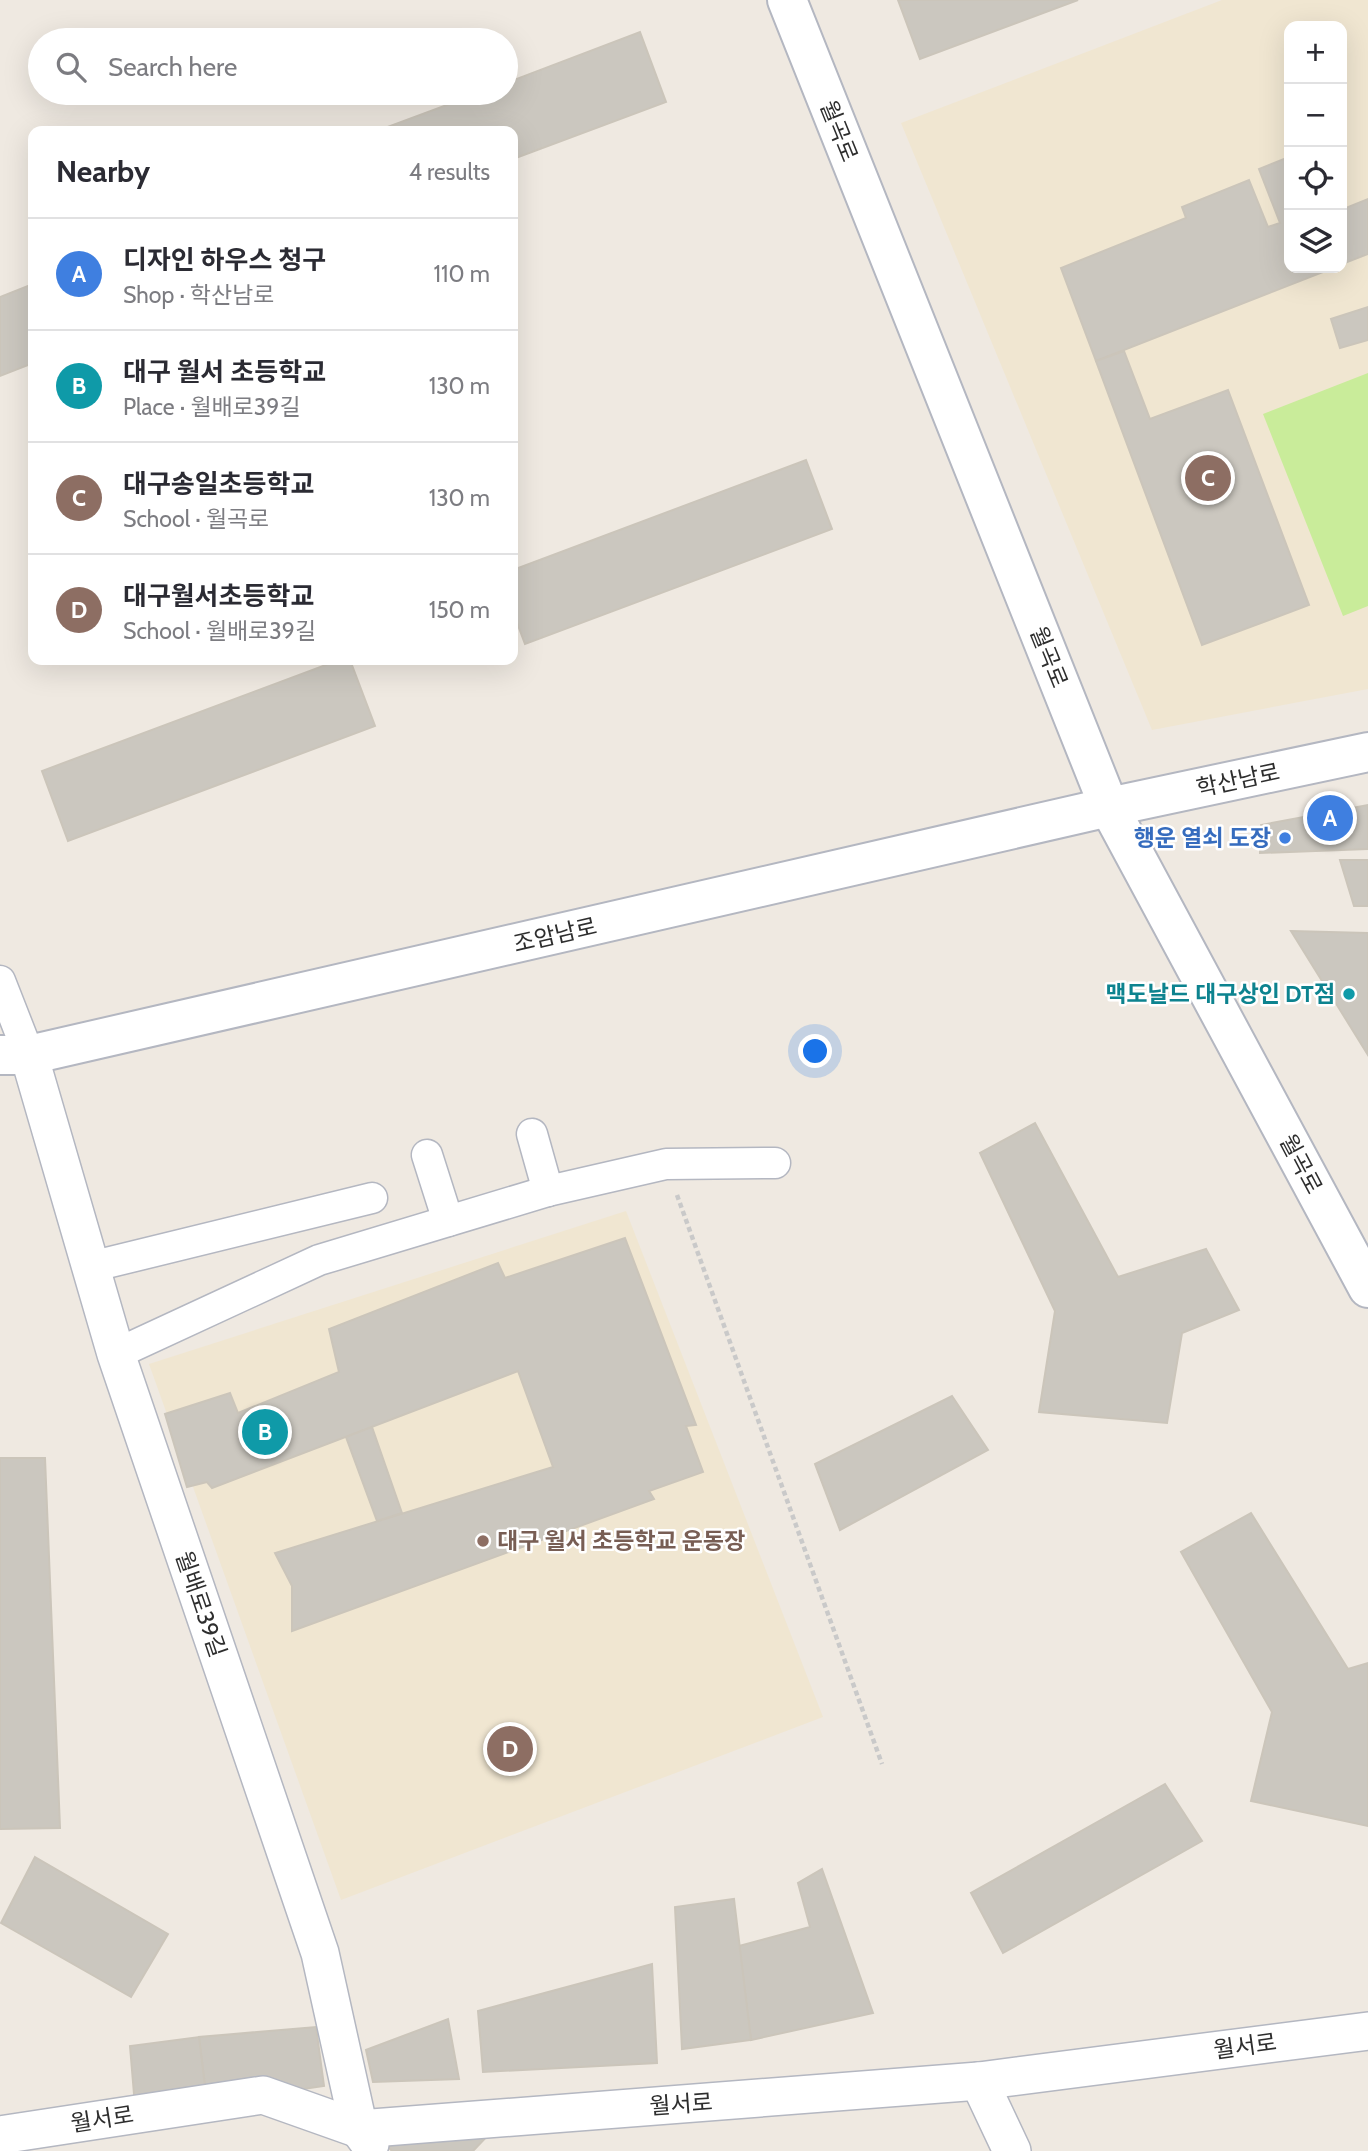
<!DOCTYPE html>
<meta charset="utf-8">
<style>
:root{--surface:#fff;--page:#f2f2f3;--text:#2b2b33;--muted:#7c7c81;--line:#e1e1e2;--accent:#db2777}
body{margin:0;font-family:Cabin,"Noto Sans KR",sans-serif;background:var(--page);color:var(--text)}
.controls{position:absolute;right:21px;top:21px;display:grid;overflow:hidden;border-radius:14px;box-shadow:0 7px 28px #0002}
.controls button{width:63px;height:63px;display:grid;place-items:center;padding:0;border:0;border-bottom:2px solid var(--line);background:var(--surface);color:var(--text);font:35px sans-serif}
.you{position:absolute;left:816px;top:1052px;width:24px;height:24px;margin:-18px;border:5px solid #fff;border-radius:50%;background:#1a73e8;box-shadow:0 0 0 10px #1a73e833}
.badge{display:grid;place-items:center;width:46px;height:46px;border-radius:50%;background:var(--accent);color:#fff;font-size:23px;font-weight:700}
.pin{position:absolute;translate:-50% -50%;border:4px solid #fff;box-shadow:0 2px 7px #0006}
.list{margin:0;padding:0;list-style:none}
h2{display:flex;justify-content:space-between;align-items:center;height:91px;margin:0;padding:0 28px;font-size:30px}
h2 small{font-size:23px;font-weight:400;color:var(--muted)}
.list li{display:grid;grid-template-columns:46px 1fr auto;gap:21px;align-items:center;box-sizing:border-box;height:112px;padding:0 28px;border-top:2px solid var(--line)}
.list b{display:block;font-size:26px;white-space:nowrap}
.list p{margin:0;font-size:23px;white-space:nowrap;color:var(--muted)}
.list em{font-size:23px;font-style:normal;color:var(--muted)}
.icon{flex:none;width:38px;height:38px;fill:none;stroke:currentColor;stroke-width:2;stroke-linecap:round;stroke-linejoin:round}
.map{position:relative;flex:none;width:1368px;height:2151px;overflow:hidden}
.search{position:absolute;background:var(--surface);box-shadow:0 7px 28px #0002;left:28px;top:28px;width:490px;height:77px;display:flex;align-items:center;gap:18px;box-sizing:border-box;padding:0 24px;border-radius:38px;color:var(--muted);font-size:26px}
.panel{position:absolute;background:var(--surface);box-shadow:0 7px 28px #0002;left:28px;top:126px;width:490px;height:539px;border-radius:14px}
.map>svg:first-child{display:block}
.education{fill:#f0e6d1;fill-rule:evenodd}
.pitch{fill:#c9ec9a}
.building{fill:#cbc7bf;stroke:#cbc5ba;stroke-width:2}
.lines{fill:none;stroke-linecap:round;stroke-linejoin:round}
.minor-casing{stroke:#b4b7c1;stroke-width:33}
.tertiary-casing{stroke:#b4b7c1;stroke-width:40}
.secondary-casing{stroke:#b4b7c1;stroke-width:42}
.path{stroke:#c9c9c9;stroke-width:4.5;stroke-dasharray:5 3.5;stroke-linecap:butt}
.minor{stroke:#fff;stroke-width:30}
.tertiary{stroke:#fff;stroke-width:37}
.secondary{stroke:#fff;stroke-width:38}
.shop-dot{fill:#3f7fe0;stroke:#fff;stroke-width:2.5}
.culture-dot{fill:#0f9aa8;stroke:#fff;stroke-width:2.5}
.education-dot{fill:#8d6e63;stroke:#fff;stroke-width:2.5}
.labels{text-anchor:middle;stroke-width:5;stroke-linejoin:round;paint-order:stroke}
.street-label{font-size:23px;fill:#2e2e2e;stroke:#fff}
.shop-label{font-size:23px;font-weight:bold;fill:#366cbe;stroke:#fff;text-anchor:end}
.culture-label{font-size:23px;font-weight:bold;fill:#0d838f;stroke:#fff;text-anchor:end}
.education-label{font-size:23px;font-weight:bold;fill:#785e54;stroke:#fff;text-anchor:start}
</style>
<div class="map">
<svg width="1368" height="2151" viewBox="0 0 1368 2151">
<rect width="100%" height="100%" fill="#efe9e1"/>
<!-- education -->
<g class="education">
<path d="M1222,0H1368V689L1152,730L901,123ZM1289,26H1342V268H1289Z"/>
<polygon points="626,1211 823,1717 341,1900 149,1364"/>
</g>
<!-- pitch -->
<polygon class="pitch" points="1368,373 1368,606 1343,616 1263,414"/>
<!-- building -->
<g class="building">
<polygon points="898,0 1078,0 920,59"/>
<polygon points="640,32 666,102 513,159 513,131 377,131 479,93 506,93 506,83"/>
<polygon points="1289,157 1289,268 1333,268 1096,361 1061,268 1186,218 1182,207 1249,180 1268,227 1280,223 1259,169"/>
<polygon points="1342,197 1346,208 1368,199 1368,254 1342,264"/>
<polygon points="33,284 33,363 0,376 0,297"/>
<polygon points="1368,307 1368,340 1340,348 1331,319"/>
<polygon points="1124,351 1150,419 1228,390 1309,605 1202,645 1096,361"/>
<polygon points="806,460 832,529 525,644 513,612 513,570"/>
<polygon points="339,660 350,660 375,726 68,841 42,771"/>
<polygon points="1368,805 1368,849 1260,853 1261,825"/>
<polygon points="1340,860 1368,860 1368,906 1354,906"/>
<polygon points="1291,931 1368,933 1368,1055"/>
<polygon points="1035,1123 1118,1277 1206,1249 1239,1310 1182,1333 1167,1423 1039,1412 1055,1311 980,1153"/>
<polygon points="625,1238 696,1425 686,1426 703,1472 649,1491 654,1499 292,1631 292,1586 275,1553 553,1467 518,1371 212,1488 207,1482 187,1487 165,1414 230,1393 238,1413 339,1372 329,1329 498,1263 505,1278"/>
<polygon points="952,1396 988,1450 840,1530 815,1464"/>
<polygon points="372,1427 402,1513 377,1521 346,1437"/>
<polygon points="0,1458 45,1458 60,1828 0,1829"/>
<polygon points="1251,1513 1348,1669 1368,1663 1368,1826 1251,1801 1272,1712 1181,1552"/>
<polygon points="1165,1784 1202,1841 1003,1953 971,1893"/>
<polygon points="35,1857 168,1934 131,1997 1,1923"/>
<polygon points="822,1869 873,2013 751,2040 739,1946 810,1927 798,1883"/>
<polygon points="734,1899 751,2040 682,2049 675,1907"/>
<polygon points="652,1964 657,2063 483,2072 478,2011"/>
<polygon points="448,2019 459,2079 373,2082 366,2050"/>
<polygon points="316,2027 324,2086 207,2103 199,2037"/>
<polygon points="199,2037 207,2103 135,2106 130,2046"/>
<polygon points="492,2131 473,2151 392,2151 387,2146"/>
</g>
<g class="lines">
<defs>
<g id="minor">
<polyline points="0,981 29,1055"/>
<polyline points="532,1134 548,1191"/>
<polyline points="427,1155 448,1221"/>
<polyline points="90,1267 372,1198"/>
<polyline points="116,1354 319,1260 548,1191 666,1164 775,1163"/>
</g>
<g id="tertiary">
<polyline points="29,1055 116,1354 320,1953 359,2129 370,2144"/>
<polyline points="979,2081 1012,2151"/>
<polyline points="0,2135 263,2095 359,2129 979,2081 1368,2031"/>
</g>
<g id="secondary">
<polyline points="787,0 1109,807 1368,1288"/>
<polyline points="0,1055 29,1055 1109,807 1368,752"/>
</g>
</defs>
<!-- minor casing -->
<use href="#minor" class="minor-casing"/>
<!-- tertiary casing -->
<use href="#tertiary" class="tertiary-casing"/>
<!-- secondary casing -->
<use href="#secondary" class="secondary-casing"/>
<!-- path -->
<polyline class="path" points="677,1195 882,1764"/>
<!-- minor -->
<use href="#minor" class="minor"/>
<!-- tertiary -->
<use href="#tertiary" class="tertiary"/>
<!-- secondary -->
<use href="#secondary" class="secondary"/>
</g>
<!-- markers -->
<circle class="shop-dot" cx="1285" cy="838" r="7"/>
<circle class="culture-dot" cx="1349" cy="994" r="7"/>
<circle class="education-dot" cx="483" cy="1541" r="7"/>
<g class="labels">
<!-- street labels -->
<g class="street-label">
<text transform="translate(839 131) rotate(68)" y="8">월곡로</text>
<text transform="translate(1049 657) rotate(68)" y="8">월곡로</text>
<text transform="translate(1238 780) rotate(-12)" y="8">학산남로</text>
<text transform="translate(555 935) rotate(-13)" y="8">조암남로</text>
<text transform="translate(1301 1164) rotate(62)" y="8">월곡로</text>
<text transform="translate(201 1604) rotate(71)" y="8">월배로39길</text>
<text transform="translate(1245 2046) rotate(-8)" y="8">월서로</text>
<text transform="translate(681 2104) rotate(-4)" y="8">월서로</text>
<text transform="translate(102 2119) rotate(-9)" y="8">월서로</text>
</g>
<!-- shop labels -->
<g class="shop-label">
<text x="1271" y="846">행운 열쇠 도장</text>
</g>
<!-- culture labels -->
<g class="culture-label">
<text x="1335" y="1002">맥도날드 대구상인 DT점</text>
</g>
<!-- education labels -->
<g class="education-label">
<text x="497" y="1549">대구 월서 초등학교 운동장</text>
</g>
</g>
</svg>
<div class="controls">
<button>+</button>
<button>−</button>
<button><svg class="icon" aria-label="locate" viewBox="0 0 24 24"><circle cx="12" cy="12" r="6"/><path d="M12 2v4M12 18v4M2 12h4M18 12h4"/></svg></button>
<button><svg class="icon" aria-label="layers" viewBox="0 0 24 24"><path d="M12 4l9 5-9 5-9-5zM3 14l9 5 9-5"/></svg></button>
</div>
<div class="you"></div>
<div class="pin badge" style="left:1330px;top:818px;background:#3f7fe0">A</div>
<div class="pin badge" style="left:265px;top:1432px;background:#0f9aa8">B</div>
<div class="pin badge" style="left:1208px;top:478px;background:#8d6e63">C</div>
<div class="pin badge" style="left:510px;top:1749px;background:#8d6e63">D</div>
<div class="search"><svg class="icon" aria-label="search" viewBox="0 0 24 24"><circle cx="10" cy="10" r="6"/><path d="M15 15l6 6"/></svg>Search here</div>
<section class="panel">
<h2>Nearby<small>4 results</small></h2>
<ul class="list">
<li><span class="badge" style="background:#3f7fe0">A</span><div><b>디자인 하우스 청구</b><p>Shop · 학산남로</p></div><em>110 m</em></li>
<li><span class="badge" style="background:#0f9aa8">B</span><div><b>대구 월서 초등학교</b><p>Place · 월배로39길</p></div><em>130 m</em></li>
<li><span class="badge" style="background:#8d6e63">C</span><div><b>대구송일초등학교</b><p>School · 월곡로</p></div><em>130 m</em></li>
<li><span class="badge" style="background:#8d6e63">D</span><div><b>대구월서초등학교</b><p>School · 월배로39길</p></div><em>150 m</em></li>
</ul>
</section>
</div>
